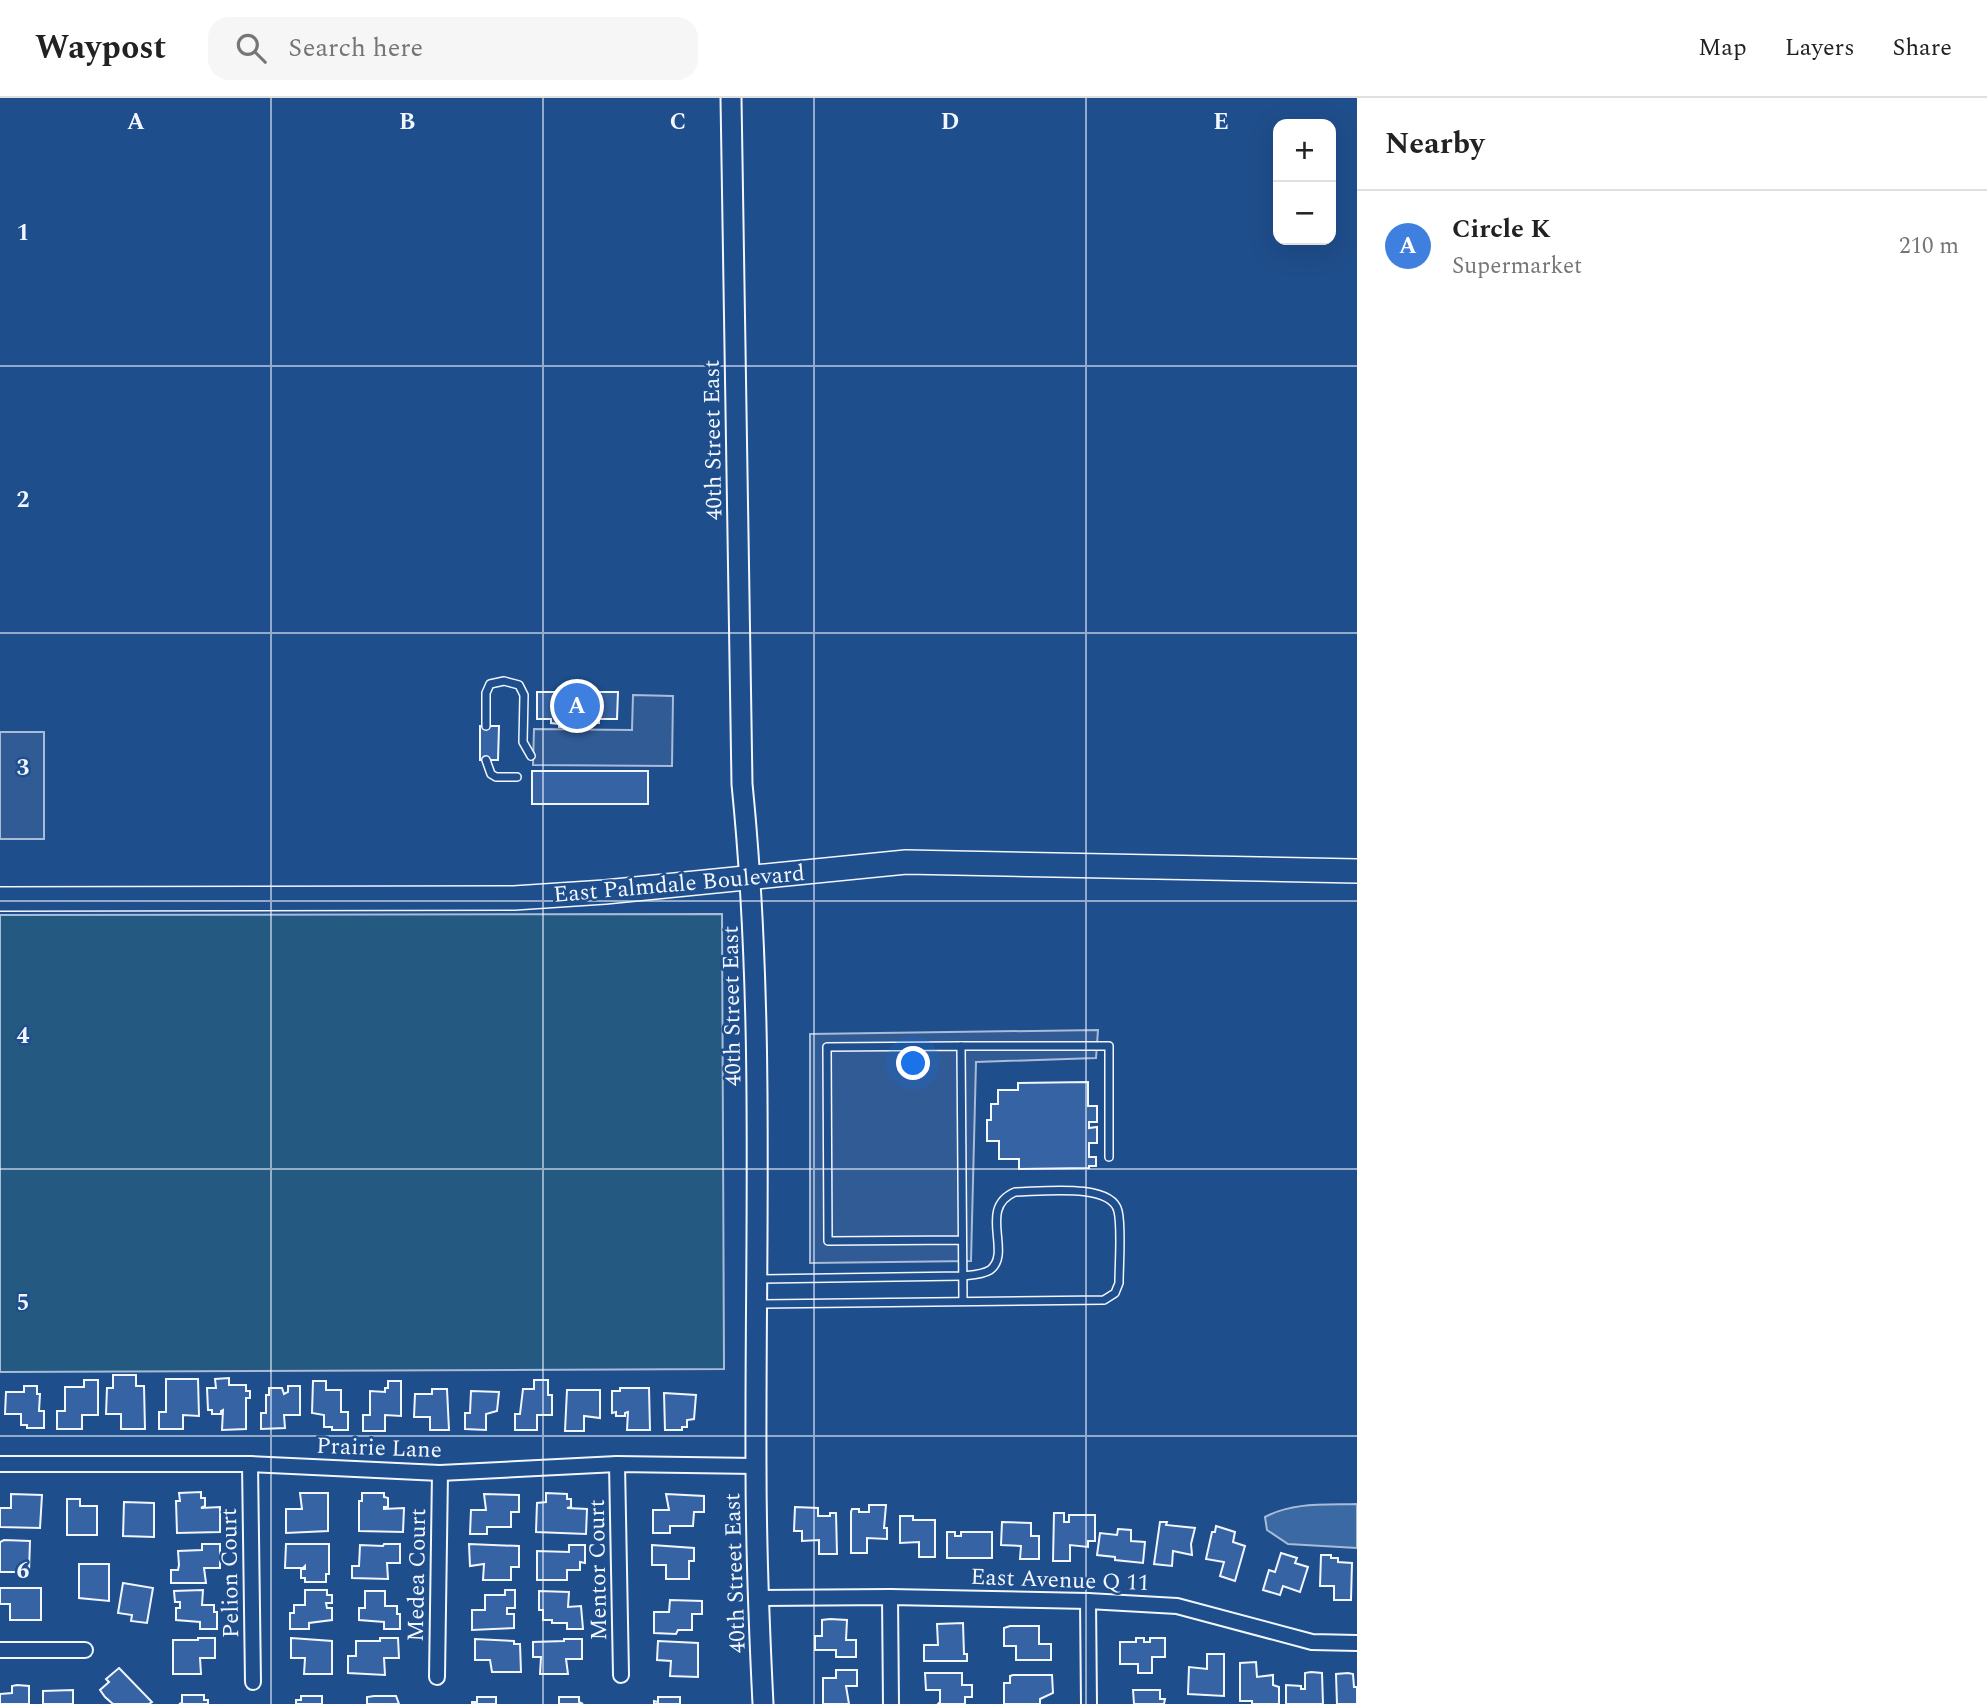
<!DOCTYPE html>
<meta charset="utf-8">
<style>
:root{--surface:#fff;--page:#f6f6f6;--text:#222;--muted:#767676;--line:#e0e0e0;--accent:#856535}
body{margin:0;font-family:Spectral,serif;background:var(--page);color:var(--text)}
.controls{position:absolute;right:21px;top:21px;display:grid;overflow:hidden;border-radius:14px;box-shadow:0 7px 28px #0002}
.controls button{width:63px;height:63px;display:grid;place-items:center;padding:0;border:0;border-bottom:2px solid var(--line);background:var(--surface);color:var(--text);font:35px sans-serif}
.you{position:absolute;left:914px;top:966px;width:24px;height:24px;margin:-18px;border:5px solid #fff;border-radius:50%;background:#1a73e8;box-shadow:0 0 0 10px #1a73e833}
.badge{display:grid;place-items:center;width:46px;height:46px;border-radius:50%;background:var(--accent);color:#fff;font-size:23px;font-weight:700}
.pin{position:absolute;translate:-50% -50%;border:4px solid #fff;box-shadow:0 2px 7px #0006}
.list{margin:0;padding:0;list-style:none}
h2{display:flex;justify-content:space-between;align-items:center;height:91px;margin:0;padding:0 28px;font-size:30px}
h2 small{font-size:23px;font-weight:400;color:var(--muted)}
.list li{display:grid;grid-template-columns:46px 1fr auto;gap:21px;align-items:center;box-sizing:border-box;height:112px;padding:0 28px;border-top:2px solid var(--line)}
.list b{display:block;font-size:26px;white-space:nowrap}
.list p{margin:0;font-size:23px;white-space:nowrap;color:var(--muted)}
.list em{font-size:23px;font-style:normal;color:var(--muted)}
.icon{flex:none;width:38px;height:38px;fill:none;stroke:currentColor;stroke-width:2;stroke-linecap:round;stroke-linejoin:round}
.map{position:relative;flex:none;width:1357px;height:1606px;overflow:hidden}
header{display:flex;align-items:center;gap:42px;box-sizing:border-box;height:98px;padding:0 35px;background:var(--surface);border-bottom:2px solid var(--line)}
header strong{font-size:33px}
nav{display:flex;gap:38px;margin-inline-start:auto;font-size:24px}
.search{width:490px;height:63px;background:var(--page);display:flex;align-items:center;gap:18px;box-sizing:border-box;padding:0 24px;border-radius:21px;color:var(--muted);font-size:26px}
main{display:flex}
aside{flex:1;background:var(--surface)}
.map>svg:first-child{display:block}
.green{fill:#245a82;stroke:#a8bbd7;stroke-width:2}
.parking{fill:#305b95;stroke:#a8bbd7;stroke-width:2}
.water{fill:#3b69a3;stroke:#a8bbd7;stroke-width:2}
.building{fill:#3563a3;stroke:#f2f6ff;stroke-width:2}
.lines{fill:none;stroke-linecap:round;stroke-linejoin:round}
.service-casing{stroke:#f2f6ff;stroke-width:10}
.minor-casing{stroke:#f2f6ff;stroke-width:18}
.secondary-casing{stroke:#f2f6ff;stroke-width:23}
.trunk-casing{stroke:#f2f6ff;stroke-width:26}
.service{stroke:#1f4e8c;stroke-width:7}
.minor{stroke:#1f4e8c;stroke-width:14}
.secondary{stroke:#1f4e8c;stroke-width:19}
.trunk{stroke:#1f4e8c;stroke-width:23}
.grid{fill:none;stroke:#f2f6ff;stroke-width:2;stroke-opacity:0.55}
.labels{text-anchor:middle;stroke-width:5;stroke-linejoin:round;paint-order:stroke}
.street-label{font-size:23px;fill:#f2f6ff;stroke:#1f4e8c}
.grid-label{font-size:23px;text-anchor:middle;font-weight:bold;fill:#f2f6ff;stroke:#1f4e8c;stroke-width:5;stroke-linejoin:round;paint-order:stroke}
</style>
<header>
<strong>Waypost</strong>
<div class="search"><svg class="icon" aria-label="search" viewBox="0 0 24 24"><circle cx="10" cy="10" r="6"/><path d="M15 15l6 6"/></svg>Search here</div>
<nav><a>Map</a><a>Layers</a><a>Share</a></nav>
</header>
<main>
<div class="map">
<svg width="1357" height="1606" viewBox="0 0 1357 1606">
<rect width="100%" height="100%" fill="#1f4e8c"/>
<!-- green -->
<polygon class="green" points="722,816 724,1271 0,1274 0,817"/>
<!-- parking -->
<g class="parking">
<polygon points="633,597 673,598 672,668 533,667 534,631 632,632"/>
<rect x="0" y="634" width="44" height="107"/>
<polygon points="1098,932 1096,960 976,964 971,1163 810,1165 810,936"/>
</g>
<!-- water -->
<path class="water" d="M1357,1406V1450L1288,1446L1267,1432L1265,1419C1293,1404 1325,1407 1357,1406Z"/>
<!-- building -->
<g class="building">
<polygon points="561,588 594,589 594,594 618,594 617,621 599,621 599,625 589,625 589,629 559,629 559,626 551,625 551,621 537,621 537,594 561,594"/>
<polygon points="480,628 499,628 498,662 480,662"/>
<rect x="532" y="673" width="116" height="33"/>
<polygon points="1088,984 1088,1008 1097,1008 1097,1024 1089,1024 1089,1030 1097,1029 1097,1045 1089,1045 1089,1059 1096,1059 1096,1068 1089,1068 1089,1070 1019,1071 1019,1061 999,1061 999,1043 987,1043 987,1022 991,1022 991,1006 998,1006 998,992 1018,992 1018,985"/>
<polygon points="113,1277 136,1277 136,1288 144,1288 145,1331 121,1331 121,1316 106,1316 107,1290 113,1290"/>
<polygon points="229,1280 229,1287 246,1287 246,1293 250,1293 250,1300 246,1300 246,1331 222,1332 223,1312 221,1313 221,1316 212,1316 212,1312 208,1312 207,1290 216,1290 215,1281"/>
<polygon points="166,1281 198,1281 199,1318 183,1317 183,1331 159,1331 159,1314 166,1314"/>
<polygon points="84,1282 98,1282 98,1317 82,1317 82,1331 57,1331 57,1313 65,1313 65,1289 84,1289"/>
<polygon points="534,1282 548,1282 548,1297 552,1297 552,1317 537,1317 537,1332 515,1332 515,1316 520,1316 523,1291 534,1291"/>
<polygon points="313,1283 326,1283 326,1292 341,1292 341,1314 348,1314 348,1332 332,1332 332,1329 324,1329 324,1317 312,1315"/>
<polygon points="388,1283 401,1283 401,1318 385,1317 385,1333 363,1333 363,1317 370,1317 370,1293 385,1294 385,1290 388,1290"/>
<polygon points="24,1288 37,1288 37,1296 40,1296 39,1313 44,1313 44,1330 27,1330 27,1327 21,1327 21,1316 5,1316 6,1294 24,1294"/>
<polygon points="288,1288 300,1288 300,1317 284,1317 285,1330 261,1331 261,1315 266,1315 266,1297 269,1297 269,1290 282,1290 284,1296 288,1294"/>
<polygon points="620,1290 649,1290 650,1332 627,1332 628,1314 625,1315 625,1318 616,1318 616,1314 612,1315 612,1293 620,1293"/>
<polygon points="432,1291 447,1291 449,1332 430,1332 430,1319 414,1319 415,1296 432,1296"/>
<polygon points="567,1292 600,1292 600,1320 584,1318 584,1333 565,1333"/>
<polygon points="471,1293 499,1294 497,1313 486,1316 486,1332 465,1331 465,1315 470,1315"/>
<polygon points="664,1295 696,1297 694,1321 687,1322 687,1329 682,1329 682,1332 665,1332"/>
<polygon points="201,1394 201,1400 205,1400 205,1408 201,1410 220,1409 220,1434 177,1435 176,1403 180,1403 179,1395"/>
<polygon points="300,1395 328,1395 328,1433 286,1435 286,1411 302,1411"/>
<polygon points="362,1395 384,1395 384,1399 388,1400 388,1409 384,1409 384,1411 404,1410 403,1434 359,1433 359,1403 362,1403"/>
<polygon points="546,1395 567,1396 567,1401 571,1401 571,1409 567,1410 587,1411 586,1436 536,1434 537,1405 546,1404"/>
<polygon points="11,1396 42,1397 40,1430 0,1429 0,1410 11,1410"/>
<polygon points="484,1396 519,1397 519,1414 511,1414 511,1429 487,1429 487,1436 470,1436 471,1412 486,1412"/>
<polygon points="666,1396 704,1398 704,1414 694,1414 693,1428 670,1428 670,1435 653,1435 653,1412 669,1412"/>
<polygon points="67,1401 80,1401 80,1408 97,1408 97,1437 67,1437"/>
<polygon points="124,1404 154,1405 154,1439 123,1438"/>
<polygon points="869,1407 886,1407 884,1430 887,1430 887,1441 867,1440 867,1455 851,1455 851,1414 852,1411 859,1411 859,1414 869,1414"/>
<polygon points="795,1409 818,1410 818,1418 830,1418 830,1415 836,1415 837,1456 819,1456 819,1442 802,1443 802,1433 794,1433"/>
<polygon points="1054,1415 1064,1415 1064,1424 1069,1424 1069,1417 1095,1417 1095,1443 1088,1443 1088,1449 1070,1447 1070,1463 1053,1463"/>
<polygon points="900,1418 913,1418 913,1422 935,1422 935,1459 919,1459 919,1444 900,1445"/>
<polygon points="1002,1424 1031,1425 1031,1438 1039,1438 1039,1461 1020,1461 1021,1448 1001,1447"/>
<polygon points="1160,1424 1167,1424 1166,1427 1195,1430 1191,1446 1192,1457 1173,1453 1172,1468 1154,1466"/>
<polygon points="1216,1428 1235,1434 1233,1444 1245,1448 1235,1483 1220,1478 1224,1464 1206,1461 1212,1434 1215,1434"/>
<polygon points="1118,1431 1131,1432 1131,1443 1145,1444 1143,1465 1115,1462 1115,1459 1097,1457 1100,1435 1117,1437"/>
<polygon points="947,1434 955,1434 955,1438 961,1438 961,1434 992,1434 992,1460 947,1460"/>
<polygon points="4,1442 30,1443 29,1474 0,1474 0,1444"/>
<polygon points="202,1446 220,1446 220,1470 204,1470 206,1485 171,1485 171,1472 178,1472 179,1467 178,1453 202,1452"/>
<polygon points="286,1446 329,1446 329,1476 326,1476 326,1484 305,1484 305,1480 301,1480 301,1471 305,1471 305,1468 303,1470 285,1470"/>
<polygon points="384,1446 400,1446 400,1465 387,1465 388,1481 352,1480 352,1468 359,1468 360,1447 383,1448"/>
<polygon points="469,1446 519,1448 519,1469 511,1469 511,1482 483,1482 484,1466 470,1468"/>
<polygon points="569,1447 585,1447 585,1465 580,1464 580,1472 567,1472 567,1482 537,1482 537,1453 569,1454"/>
<polygon points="652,1447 694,1450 694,1463 689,1463 689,1481 666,1481 666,1467 652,1467"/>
<polygon points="1281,1455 1297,1460 1295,1465 1308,1469 1300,1494 1283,1488 1280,1497 1263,1492 1269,1472 1275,1474"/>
<polygon points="1321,1457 1331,1457 1331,1460 1338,1460 1338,1464 1352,1465 1351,1502 1334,1502 1334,1488 1320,1488"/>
<polygon points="79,1466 109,1466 109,1503 79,1500"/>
<polygon points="123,1485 153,1490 147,1525 131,1523 132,1517 118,1515"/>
<polygon points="0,1490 41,1490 41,1522 10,1522 10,1506 0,1506"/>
<polygon points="203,1492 202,1507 214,1507 214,1514 217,1514 217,1531 200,1531 200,1524 176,1522 176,1510 180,1510 180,1504 175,1504 174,1493"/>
<polygon points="305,1492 327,1492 327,1497 332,1497 332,1505 326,1505 327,1510 332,1510 332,1522 309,1525 309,1531 290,1531 290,1515 294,1515 294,1507 305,1507"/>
<polygon points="505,1492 515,1492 515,1510 507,1510 507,1516 514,1516 514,1530 472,1532 472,1512 485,1512 485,1497 505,1497"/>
<polygon points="365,1493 385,1493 385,1508 397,1508 397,1516 400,1516 400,1531 384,1531 384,1524 359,1522 359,1510 365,1510"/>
<polygon points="539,1493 569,1494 568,1509 581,1508 583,1531 567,1531 567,1525 552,1525 552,1522 543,1522 543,1512 539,1512"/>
<polygon points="670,1502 702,1503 702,1516 692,1516 692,1532 678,1532 676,1536 654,1535 654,1514 669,1514"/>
<polygon points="830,1521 847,1522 846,1542 856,1542 856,1559 836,1559 836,1552 815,1552 815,1538 822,1538 822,1522"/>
<polygon points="963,1525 964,1556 967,1556 967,1563 924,1563 924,1547 938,1547 937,1526"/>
<polygon points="1010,1528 1039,1528 1039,1546 1051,1546 1051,1562 1016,1562 1016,1548 1004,1548 1004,1530"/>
<polygon points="198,1540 215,1540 215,1560 200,1560 201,1576 173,1576 173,1542 198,1542"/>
<polygon points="291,1540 332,1543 332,1576 304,1576 305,1560 291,1560"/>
<polygon points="380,1540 398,1540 399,1560 384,1560 385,1577 348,1575 348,1558 356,1558 356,1543 380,1543"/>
<polygon points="1136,1540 1144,1540 1144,1544 1150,1544 1150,1540 1165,1540 1165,1559 1152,1559 1152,1575 1138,1575 1138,1566 1120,1566 1120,1544 1136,1544"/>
<polygon points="475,1541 514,1543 514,1546 520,1546 521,1574 492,1574 490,1562 475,1562"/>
<polygon points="564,1541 582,1541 582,1561 566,1561 568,1576 540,1576 541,1559 533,1559 533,1544 564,1543"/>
<polygon points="658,1543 698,1545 698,1579 670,1578 671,1563 657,1562"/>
<polygon points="1207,1556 1224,1556 1224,1598 1188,1596 1189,1569 1207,1571"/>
<polygon points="1256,1564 1257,1579 1273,1577 1273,1587 1279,1589 1279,1606 1252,1606 1252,1603 1240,1603 1240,1565"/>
<polygon points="119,1570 152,1604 149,1606 113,1606 105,1599 100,1592 109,1584 106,1581"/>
<polygon points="836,1572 857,1572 857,1588 846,1588 849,1606 823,1606 823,1580 836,1580"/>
<polygon points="1311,1574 1322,1575 1323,1606 1286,1606 1286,1587 1301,1588 1301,1591 1305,1591 1305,1575"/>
<polygon points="925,1575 962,1575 962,1587 972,1587 972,1599 965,1599 965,1606 938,1606 940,1604 940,1592 926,1592"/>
<polygon points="1348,1575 1353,1576 1354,1589 1357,1589 1357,1606 1337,1606 1336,1576"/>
<polygon points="1013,1577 1052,1577 1053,1595 1040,1601 1040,1606 1004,1606 1004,1585 1010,1585 1010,1578"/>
<polygon points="17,1587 29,1588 29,1606 0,1606 0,1596 12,1595 12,1588"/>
<polygon points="73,1592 73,1606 43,1606 43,1593"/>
<polygon points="1133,1592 1160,1592 1160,1601 1165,1601 1164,1606 1134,1606"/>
<polygon points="182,1597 204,1597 204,1602 208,1602 208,1606 179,1606 182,1605"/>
<polygon points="301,1598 322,1598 322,1606 296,1606 296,1602 301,1602"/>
<polygon points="374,1598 396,1598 399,1606 367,1606 367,1599"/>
<polygon points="477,1599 496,1599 496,1606 472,1606 472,1604 477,1604"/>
<polygon points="559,1599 579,1599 579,1604 583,1606 559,1606"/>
<polygon points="658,1599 680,1599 680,1606 654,1606 654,1603 658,1604"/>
</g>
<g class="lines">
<defs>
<g id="service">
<polyline points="486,628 486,595 490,586 504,583 519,587 524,597 523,644 531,658"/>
<polyline points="486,662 491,676 496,679 517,679"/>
<polyline points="961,948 1109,948 1109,1059"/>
<polyline points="962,1142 828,1143 827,949 961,948 963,1203"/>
<path d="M758,1206L1104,1202L1115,1195L1119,1185C1119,1167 1122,1129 1118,1113C1111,1084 1039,1094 1015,1094C977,1110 1013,1155 990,1172C982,1177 971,1177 962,1178L758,1181"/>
</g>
<g id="minor">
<polyline points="0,1366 250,1366 440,1375 617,1366 756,1368"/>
<polyline points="250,1366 253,1584"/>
<polyline points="617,1366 621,1577"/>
<polyline points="890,1499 891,1606"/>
<polyline points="758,1500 890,1499 1088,1503 1177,1508 1312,1544 1357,1545"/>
<polyline points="1088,1503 1089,1606"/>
<polyline points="0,1552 85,1552"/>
<polyline points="437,1579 440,1375"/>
</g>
<path id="secondary" d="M731,0L742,686C765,913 755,1140 756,1368C756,1447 759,1527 763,1606"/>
<polyline id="trunk" points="0,801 514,800 605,794 906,764 1357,773"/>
</defs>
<!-- service casing -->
<use href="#service" class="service-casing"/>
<!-- minor casing -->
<use href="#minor" class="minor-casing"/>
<!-- secondary casing -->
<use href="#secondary" class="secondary-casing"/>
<!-- trunk casing -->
<use href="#trunk" class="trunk-casing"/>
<!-- service -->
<use href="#service" class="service"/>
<!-- minor -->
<use href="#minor" class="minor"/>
<!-- secondary -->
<use href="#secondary" class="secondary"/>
<!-- trunk -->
<use href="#trunk" class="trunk"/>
</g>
<!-- grid -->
<path class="grid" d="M271,0V1606M543,0V1606M814,0V1606M1086,0V1606M0,268H1357M0,535H1357M0,803H1357M0,1071H1357M0,1338H1357"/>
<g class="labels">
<!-- street labels -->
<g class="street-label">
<text transform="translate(712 342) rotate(-91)" y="8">40th Street East</text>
<text transform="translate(679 785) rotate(-5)" y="8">East Palmdale Boulevard</text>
<text transform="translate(731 908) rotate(-91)" y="8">40th Street East</text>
<text transform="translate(379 1349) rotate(2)" y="8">Prairie Lane</text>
<text transform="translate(597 1472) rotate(-91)" y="8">Mentor Court</text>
<text transform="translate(229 1475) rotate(-91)" y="8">Pelion Court</text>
<text transform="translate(734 1475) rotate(-92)" y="8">40th Street East</text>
<text transform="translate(416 1477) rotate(-89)" y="8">Medea Court</text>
<text transform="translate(1060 1481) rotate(2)" y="8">East Avenue Q 11</text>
</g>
</g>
<g class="grid-label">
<text x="136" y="31">A</text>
<text x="407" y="31">B</text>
<text x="678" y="31">C</text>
<text x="950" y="31">D</text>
<text x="1221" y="31">E</text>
<text x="23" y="142">1</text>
<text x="23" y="409">2</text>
<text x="23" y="677">3</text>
<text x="23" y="945">4</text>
<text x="23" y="1212">5</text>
<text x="23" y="1480">6</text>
</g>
</svg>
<div class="controls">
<button>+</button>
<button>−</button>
</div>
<div class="you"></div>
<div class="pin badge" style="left:577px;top:608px;background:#3f7fe0">A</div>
</div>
<aside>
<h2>Nearby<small></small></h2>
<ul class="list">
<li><span class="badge" style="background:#3f7fe0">A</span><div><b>Circle K</b><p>Supermarket</p></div><em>210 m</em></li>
</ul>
</aside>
</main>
